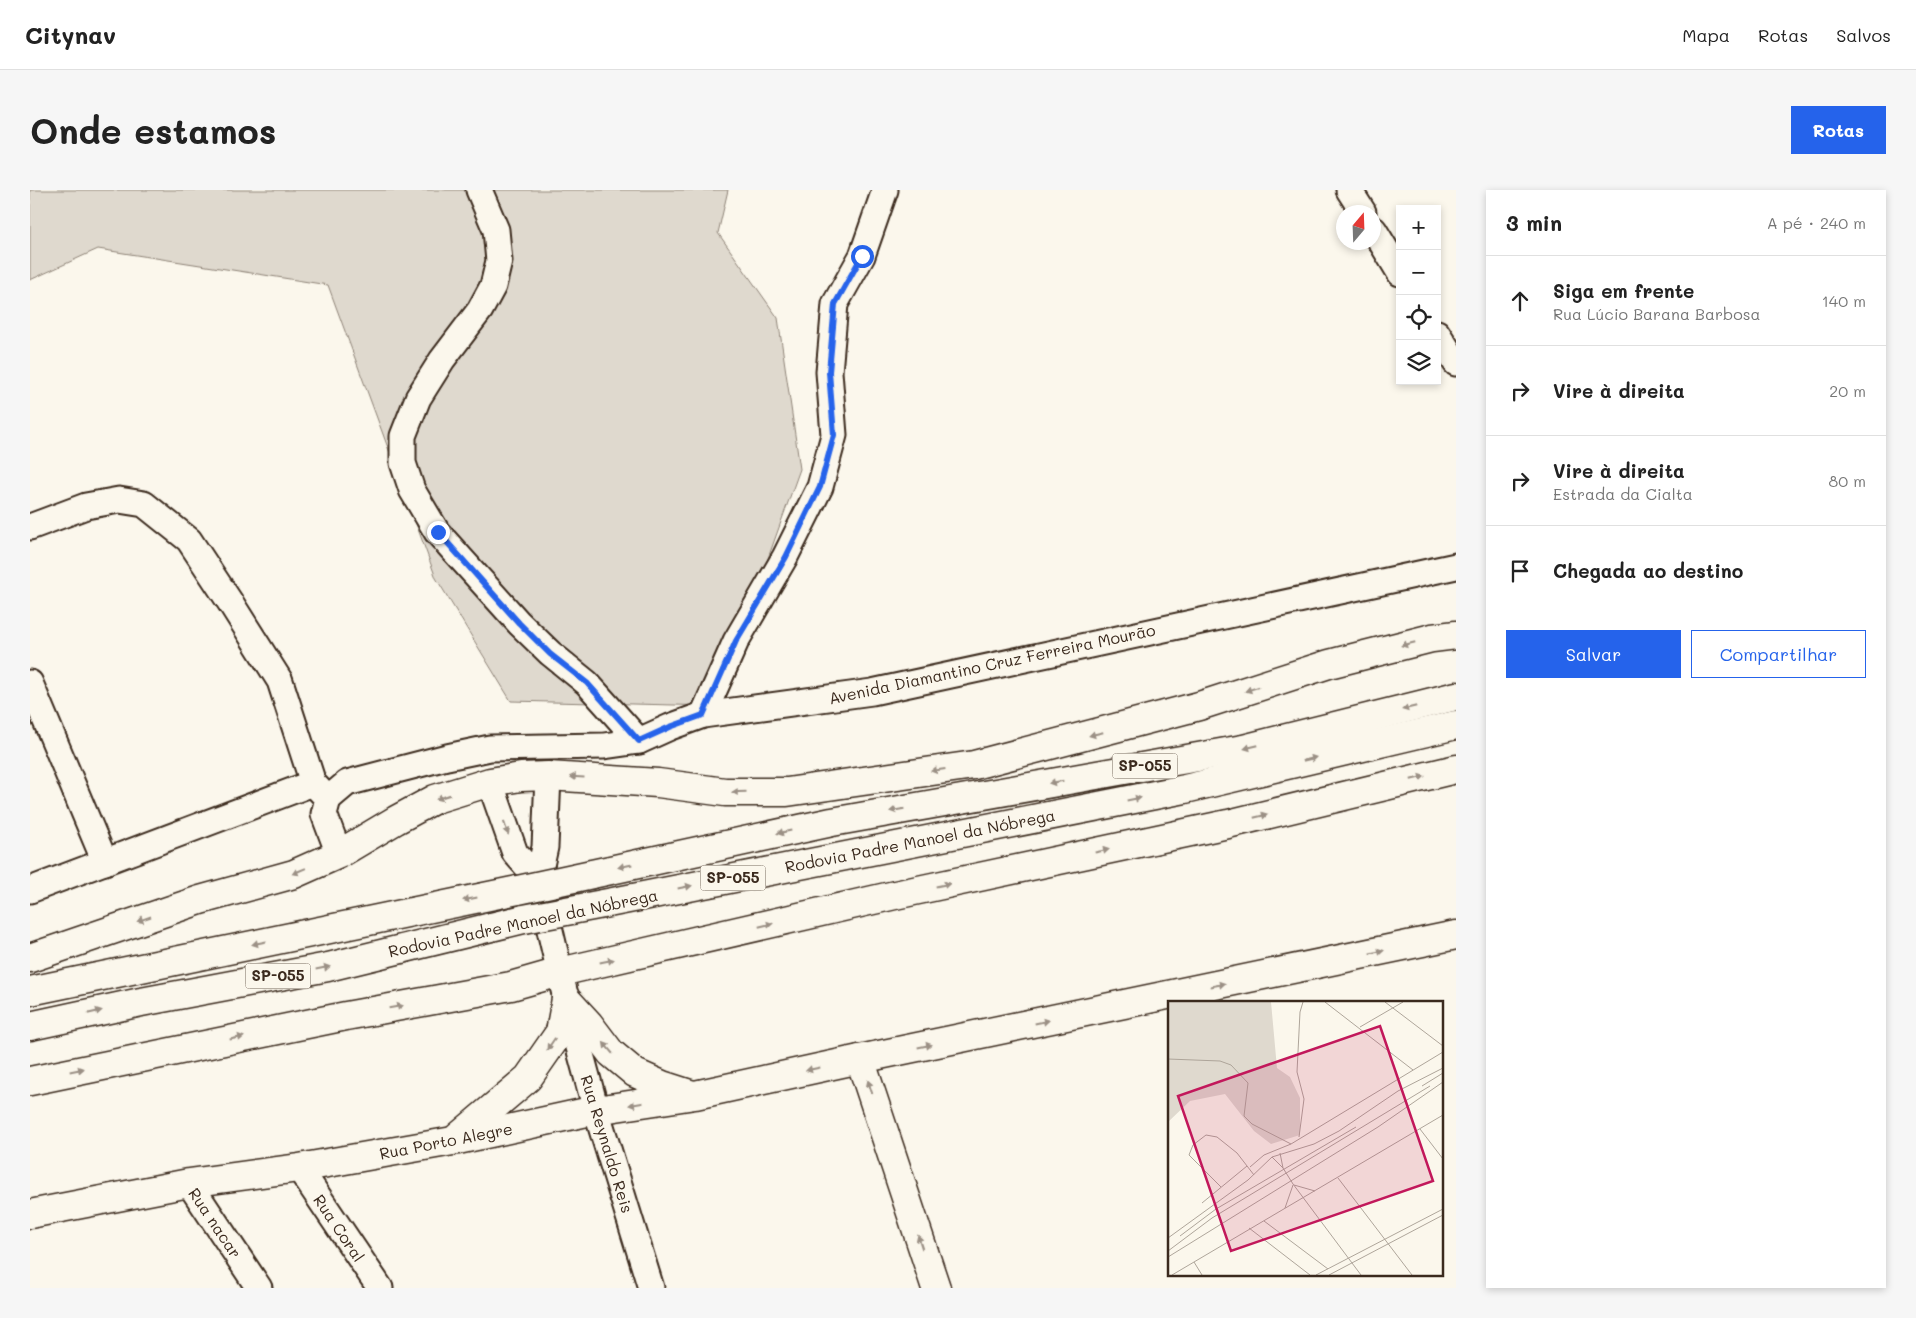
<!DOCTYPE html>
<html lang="pt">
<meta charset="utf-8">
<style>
:root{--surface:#fff;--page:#f6f6f6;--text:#222;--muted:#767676;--line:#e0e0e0;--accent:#2563eb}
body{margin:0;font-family:Mali,sans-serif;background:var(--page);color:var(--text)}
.controls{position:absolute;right:15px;top:15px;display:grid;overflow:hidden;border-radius:0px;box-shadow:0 2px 8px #0003}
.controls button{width:45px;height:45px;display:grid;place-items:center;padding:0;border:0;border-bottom:1px solid var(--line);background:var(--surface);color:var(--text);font:25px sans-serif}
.compass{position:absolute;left:1306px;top:15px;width:45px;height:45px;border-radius:50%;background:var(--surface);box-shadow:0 2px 8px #0003;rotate:19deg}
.stop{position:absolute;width:15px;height:15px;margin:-11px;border:4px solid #2563eb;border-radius:50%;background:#fff}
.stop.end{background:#2563eb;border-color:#fff;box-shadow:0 1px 5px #0008}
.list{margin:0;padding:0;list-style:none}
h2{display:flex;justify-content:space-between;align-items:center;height:65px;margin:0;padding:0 20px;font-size:21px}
h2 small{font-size:16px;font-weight:400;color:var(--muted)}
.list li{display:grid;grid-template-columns:32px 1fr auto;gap:15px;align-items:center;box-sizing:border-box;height:90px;padding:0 20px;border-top:1px solid var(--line)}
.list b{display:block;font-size:19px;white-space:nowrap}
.list p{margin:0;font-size:16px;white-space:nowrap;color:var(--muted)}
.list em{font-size:16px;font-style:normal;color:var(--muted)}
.actions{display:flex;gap:10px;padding:15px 20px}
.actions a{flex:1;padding:11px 0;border:1px solid var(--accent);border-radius:0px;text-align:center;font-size:18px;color:var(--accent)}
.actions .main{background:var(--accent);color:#fff}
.icon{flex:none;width:28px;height:28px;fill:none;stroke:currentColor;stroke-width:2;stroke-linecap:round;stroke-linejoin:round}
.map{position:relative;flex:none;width:1426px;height:1098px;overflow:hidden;border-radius:0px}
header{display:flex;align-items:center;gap:30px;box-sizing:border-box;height:70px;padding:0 25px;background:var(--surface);border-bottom:1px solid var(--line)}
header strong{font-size:24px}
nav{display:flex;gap:28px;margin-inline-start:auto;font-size:18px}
.intro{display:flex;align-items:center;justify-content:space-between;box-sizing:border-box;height:120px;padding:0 30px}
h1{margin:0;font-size:35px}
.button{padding:12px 22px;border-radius:0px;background:var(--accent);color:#fff;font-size:18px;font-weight:700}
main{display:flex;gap:30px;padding:0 30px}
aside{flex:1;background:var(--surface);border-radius:0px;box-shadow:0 2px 8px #0003}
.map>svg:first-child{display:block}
.green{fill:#dfd9ce;stroke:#8d8276}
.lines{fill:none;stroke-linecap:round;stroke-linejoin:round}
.minor-casing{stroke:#3b2a1e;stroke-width:29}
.tertiary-casing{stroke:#3b2a1e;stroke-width:31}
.trunk-casing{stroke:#3b2a1e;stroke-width:31}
.minor{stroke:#fbf7ec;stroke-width:25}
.tertiary{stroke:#fbf7ec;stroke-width:28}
.trunk{stroke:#fbf7ec;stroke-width:28}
.trunk-bridge-casing{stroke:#3b2a1e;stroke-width:31;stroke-linecap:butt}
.trunk-bridge{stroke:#fbf7ec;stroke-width:28}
.oneway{fill:#9b9085}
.route{stroke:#2563eb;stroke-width:6}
.labels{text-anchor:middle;stroke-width:4;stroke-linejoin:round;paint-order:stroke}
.shield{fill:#fbf7ec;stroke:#75685c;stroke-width:1}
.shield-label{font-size:15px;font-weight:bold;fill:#3b2a1e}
.street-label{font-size:16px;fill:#3b2a1e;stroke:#fbf7ec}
.inset-road{fill:none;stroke:#aea59a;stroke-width:1}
.view{fill:#c2185b;fill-opacity:0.15;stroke:#c2185b;stroke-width:2.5}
.inset-edge{fill:none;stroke:#3b2a1e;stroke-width:2.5}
</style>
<header>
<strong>Citynav</strong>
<nav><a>Mapa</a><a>Rotas</a><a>Salvos</a></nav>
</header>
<div class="intro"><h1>Onde estamos</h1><a class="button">Rotas</a></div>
<main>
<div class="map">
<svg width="1426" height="1098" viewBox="0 0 1426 1098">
<rect width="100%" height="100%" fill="#fbf7ec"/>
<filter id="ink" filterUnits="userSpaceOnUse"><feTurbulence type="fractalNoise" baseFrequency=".02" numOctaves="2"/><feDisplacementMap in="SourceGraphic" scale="10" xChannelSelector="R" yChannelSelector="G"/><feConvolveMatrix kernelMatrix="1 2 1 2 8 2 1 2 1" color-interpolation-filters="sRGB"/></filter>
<g filter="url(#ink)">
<!-- green -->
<polygon class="green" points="0,0 698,0 688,43 748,128 770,279 685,516 481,511 406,388 298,95 68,59 0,90"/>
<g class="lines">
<defs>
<g id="minor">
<polyline points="449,0 466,40 469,71 463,96 450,120 412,170 388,208 373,246 373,273 382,300 407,342 489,433 520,463 557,493 609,551"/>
<polyline points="1319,0 1333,22"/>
<polyline points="1344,40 1370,83"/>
<polyline points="1407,143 1426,173"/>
<polyline points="0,337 56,316 89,310 114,314 159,350 202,415 250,491 283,593 298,609 294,624 309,664"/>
<polyline points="0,493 75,672"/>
<polyline points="673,525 706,451 755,367 790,297 804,245 799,182 805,114 832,66 855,0"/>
<polyline points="518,586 515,657 508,689 536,809 566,920 621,1098"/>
<polyline points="460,592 485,663 508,689"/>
<polyline points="298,609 317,593 417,567 460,558 574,556 609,551 640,537 673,525 842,502 1426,376"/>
<polyline points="0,700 283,593"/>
<polyline points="269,978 350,1098"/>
<polyline points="159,993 229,1098"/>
</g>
<g id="tertiary">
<polyline points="536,809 559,834 581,863 605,883 632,895 660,904"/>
<polyline points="830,869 906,1098"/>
<polyline points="428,947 498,888 530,842 536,809"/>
<polyline points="0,1024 159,993 269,978 423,951 566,920 665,905 830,869 1426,745"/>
</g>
<g id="trunk">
<polyline points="562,684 802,632 1213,559 1426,506"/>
<polyline points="573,714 1155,599 1426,535"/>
<polyline points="0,768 170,710 264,684 309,664 366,630 405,609 460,592 491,587 518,586 628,593 695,602 757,602 944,575 1169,516 1299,474 1402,448 1426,445"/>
<polyline points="0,801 488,700"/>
<polyline points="0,836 111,812 298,777 494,729"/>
<polyline points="0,891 316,826 481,796 530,782 865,705 1198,634 1426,579"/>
</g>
</defs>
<!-- minor casing -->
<use href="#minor" class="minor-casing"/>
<!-- tertiary casing -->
<use href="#tertiary" class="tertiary-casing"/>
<!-- trunk casing -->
<use href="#trunk" class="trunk-casing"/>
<!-- minor -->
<use href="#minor" class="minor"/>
<!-- tertiary -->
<use href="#tertiary" class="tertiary"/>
<!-- trunk -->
<use href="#trunk" class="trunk"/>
<defs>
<g id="trunk-bridge">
<polyline points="488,700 562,684"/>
<polyline points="494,729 573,714"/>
</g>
</defs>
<!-- trunk-bridge casing -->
<use href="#trunk-bridge" class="trunk-bridge-casing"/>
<!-- trunk-bridge -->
<use href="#trunk-bridge" class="trunk-bridge"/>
</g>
<!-- one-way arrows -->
<defs><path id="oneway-solid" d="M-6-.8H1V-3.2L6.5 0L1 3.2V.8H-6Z" transform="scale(1.25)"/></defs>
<g class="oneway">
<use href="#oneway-solid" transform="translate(1378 454) rotate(166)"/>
<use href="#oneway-solid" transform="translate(1222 499) rotate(162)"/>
<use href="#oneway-solid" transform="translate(1379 518) rotate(166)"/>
<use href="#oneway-solid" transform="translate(1066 544) rotate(166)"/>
<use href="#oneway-solid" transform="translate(1221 557) rotate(166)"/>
<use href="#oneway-solid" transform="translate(1280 569) rotate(-13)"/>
<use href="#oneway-solid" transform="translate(908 580) rotate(172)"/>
<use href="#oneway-solid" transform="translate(547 587) rotate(-177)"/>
<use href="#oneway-solid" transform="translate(1388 588) rotate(-14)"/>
<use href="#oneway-solid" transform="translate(1026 592) rotate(170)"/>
<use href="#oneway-solid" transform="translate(709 602) rotate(179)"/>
<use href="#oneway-solid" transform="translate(413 607) rotate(162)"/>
<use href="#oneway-solid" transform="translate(1104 609) rotate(-11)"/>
<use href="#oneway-solid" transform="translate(867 620) rotate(170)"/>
<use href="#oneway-solid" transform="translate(1231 626) rotate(-14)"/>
<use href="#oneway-solid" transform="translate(476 638) rotate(71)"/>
<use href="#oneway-solid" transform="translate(754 642) rotate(168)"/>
<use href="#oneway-solid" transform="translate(1072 661) rotate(-12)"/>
<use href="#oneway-solid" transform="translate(595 676) rotate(168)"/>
<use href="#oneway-solid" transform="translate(269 681) rotate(157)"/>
<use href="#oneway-solid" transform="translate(913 695) rotate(-12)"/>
<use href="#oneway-solid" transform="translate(655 697) rotate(-11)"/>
<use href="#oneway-solid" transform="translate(440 709) rotate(169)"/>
<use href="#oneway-solid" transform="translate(114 729) rotate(161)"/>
<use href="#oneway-solid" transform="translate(736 735) rotate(-13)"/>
<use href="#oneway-solid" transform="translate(229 753) rotate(168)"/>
<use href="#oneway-solid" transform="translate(1347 762) rotate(-12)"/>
<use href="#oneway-solid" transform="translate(577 771) rotate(-12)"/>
<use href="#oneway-solid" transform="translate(293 778) rotate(-11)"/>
<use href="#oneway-solid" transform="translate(1188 795) rotate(-12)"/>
<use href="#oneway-solid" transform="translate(366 817) rotate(-10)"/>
<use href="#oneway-solid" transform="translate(65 822) rotate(-13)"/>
<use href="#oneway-solid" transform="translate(1012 832) rotate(-12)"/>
<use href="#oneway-solid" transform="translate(207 848) rotate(-11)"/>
<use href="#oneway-solid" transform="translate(521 854) rotate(124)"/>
<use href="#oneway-solid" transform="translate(895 856) rotate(-11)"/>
<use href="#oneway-solid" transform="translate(578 858) rotate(-130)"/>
<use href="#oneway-solid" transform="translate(783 879) rotate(168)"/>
<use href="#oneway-solid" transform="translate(47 880) rotate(-11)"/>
<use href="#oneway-solid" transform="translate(840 897) rotate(-108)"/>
<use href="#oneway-solid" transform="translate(606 914) rotate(171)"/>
<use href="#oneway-solid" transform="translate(890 1052) rotate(-108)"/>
</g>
</g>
<g class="lines" filter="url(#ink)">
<!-- route -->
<polyline class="route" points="408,342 489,433 520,464 557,493 609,551 640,537 673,525 706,451 756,367 790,297 804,245 799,182 805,114 832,66"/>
</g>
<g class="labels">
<!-- shield labels -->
<g class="shield">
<rect x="1082.5" y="563.5" width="65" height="25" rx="4"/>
<rect x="670.5" y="675.5" width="65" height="25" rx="4"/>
<rect x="215.5" y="773.5" width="65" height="25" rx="4"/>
</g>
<g class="shield-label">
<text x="1115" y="581">SP-055</text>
<text x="703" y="693">SP-055</text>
<text x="248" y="791">SP-055</text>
</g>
<!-- street labels -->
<g class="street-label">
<text transform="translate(962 474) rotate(-12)" y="6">Avenida Diamantino Cruz Ferreira Mourão</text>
<text transform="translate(890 651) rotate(-11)" y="6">Rodovia Padre Manoel da Nóbrega</text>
<text transform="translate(493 733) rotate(-12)" y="6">Rodovia Padre Manoel da Nóbrega</text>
<text transform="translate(416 951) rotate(-11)" y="6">Rua Porto Alegre</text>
<text transform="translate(577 954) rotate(73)" y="6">Rua Reynaldo Reis</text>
<text transform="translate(185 1033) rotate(56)" y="6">Rua nacar</text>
<text transform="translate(309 1038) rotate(56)" y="6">Rua Coral</text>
</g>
</g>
<!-- overview -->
<g transform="translate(1138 811)">
<rect width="275" height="275" fill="#fbf7ec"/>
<path d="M0,1H103L109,67L122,76L132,97V134L103,143L86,130L57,93L22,100L0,121Z" fill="#dfd9ce"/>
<path class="inset-road" d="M157,1L245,69M217,1L275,45M192,26L235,1M0,58L52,60L63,64L80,82L76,115L84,123L123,143M254,85L275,72M252,128L275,158M131,136L136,98L129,71L132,11L135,1M112,152L115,167L125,183L193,274M104,156L115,167M82,166L96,154L123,143L275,51M170,177L244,274M126,184L147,190M53,186L21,154L25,144L38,134L49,136L69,152L86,174M34,202L79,165M117,207L125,184M96,220L160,268M81,227L142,274M12,235L48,208L188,126M0,237L80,179L104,156L146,143L171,130L230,90L275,67M0,250L44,217L262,85M0,256L210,126L275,81M26,261L34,274M4,274L275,114M148,274L275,208M161,274L275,214"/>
<path class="view" d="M212,25L265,180L63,250L10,95Z"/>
<rect width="275" height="275" class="inset-edge"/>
</g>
</svg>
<div class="controls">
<button>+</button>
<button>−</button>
<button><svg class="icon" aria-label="locate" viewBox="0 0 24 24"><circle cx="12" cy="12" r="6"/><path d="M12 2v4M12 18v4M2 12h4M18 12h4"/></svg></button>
<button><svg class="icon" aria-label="layers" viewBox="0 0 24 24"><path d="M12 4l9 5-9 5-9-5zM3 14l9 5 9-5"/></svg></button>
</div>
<svg class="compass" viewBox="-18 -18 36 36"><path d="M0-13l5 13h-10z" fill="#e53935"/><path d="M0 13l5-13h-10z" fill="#767676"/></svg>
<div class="stop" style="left:832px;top:66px"></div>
<div class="stop end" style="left:408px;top:342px"></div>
</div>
<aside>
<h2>3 min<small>A pé · 240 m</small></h2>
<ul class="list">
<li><svg class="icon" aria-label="ahead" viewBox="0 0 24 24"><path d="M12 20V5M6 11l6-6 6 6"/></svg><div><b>Siga em frente</b><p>Rua Lúcio Barana Barbosa</p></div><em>140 m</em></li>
<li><svg class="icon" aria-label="right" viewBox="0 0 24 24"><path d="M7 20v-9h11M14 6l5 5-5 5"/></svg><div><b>Vire à direita</b></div><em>20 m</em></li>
<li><svg class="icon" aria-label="right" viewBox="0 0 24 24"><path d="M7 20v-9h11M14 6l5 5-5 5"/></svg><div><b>Vire à direita</b><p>Estrada da Cialta</p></div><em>80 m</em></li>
<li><svg class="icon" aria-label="arrive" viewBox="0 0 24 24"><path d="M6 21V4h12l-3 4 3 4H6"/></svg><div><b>Chegada ao destino</b></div></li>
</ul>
<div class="actions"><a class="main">Salvar</a><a>Compartilhar</a></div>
</aside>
</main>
